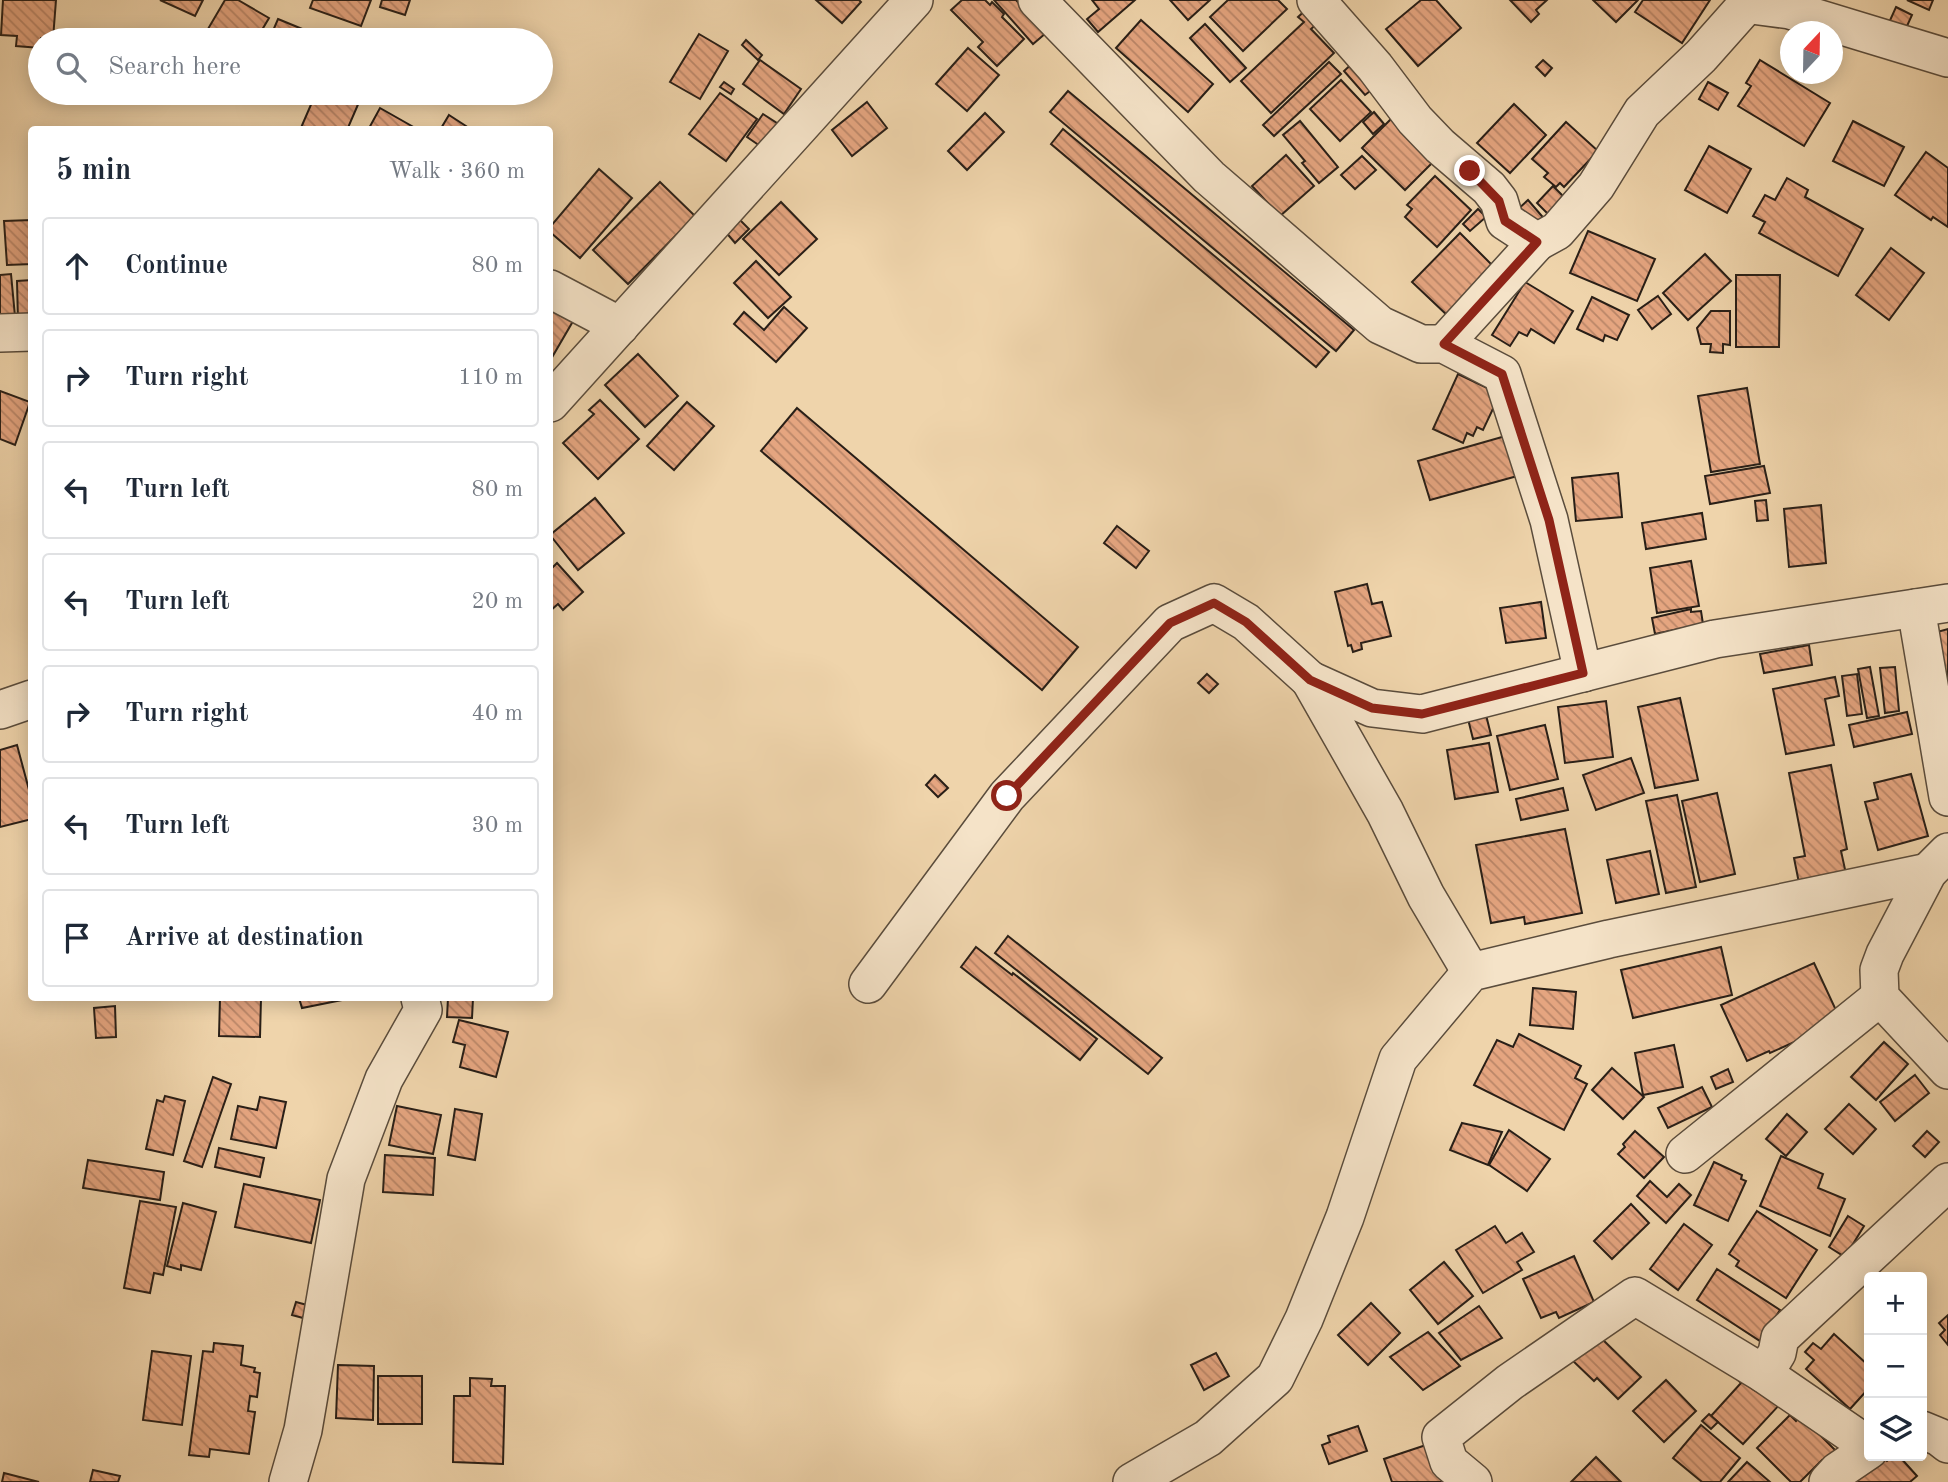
<!DOCTYPE html>
<meta charset="utf-8">
<style>
:root{--surface:#fff;--page:#f2f2f3;--text:#1f2937;--muted:#747a83;--line:#e0e1e3}
body{margin:0;font-family:"Old Standard TT",serif;background:var(--page);color:var(--text)}
.controls{position:absolute;right:21px;bottom:21px;display:grid;overflow:hidden;border-radius:7px;box-shadow:0 4px 18px #0003}
.controls button{width:63px;height:63px;display:grid;place-items:center;padding:0;border:0;border-bottom:2px solid var(--line);background:var(--surface);color:var(--text);font:35px sans-serif}
.compass{position:absolute;left:1780px;top:21px;width:63px;height:63px;border-radius:50%;background:var(--surface);box-shadow:0 4px 18px #0003;rotate:22deg}
.stop{position:absolute;width:21px;height:21px;margin:-16px;border:5px solid #8f2418;border-radius:50%;background:#fff}
.stop.end{background:#8f2418;border-color:#fff;box-shadow:0 2px 7px #0008}
.list{margin:0;padding:0;list-style:none}
h2{display:flex;justify-content:space-between;align-items:center;height:91px;margin:0;padding:0 28px;font-size:30px}
h2 small{font-size:23px;font-weight:400;color:var(--muted)}
.list li{display:grid;grid-template-columns:46px 1fr auto;gap:21px;align-items:center;box-sizing:border-box;height:98px;margin:0 14px 14px;padding:0 14px;border:2px solid var(--line);border-radius:7px}
.list b{display:block;font-size:26px;white-space:nowrap}
.list em{font-size:23px;font-style:normal;color:var(--muted)}
.icon{flex:none;width:38px;height:38px;fill:none;stroke:currentColor;stroke-width:2;stroke-linecap:round;stroke-linejoin:round}
.map{position:relative;flex:none;width:1948px;height:1482px;overflow:hidden}
.search{position:absolute;background:var(--surface);box-shadow:0 4px 18px #0003;left:28px;top:28px;width:525px;height:77px;display:flex;align-items:center;gap:18px;box-sizing:border-box;padding:0 24px;border-radius:38px;color:var(--muted);font-size:26px}
.panel{position:absolute;background:var(--surface);box-shadow:0 4px 18px #0003;left:28px;top:126px;width:525px;height:875px;border-radius:7px}
.map>svg:first-child{display:block}
.building{fill:url(#building-back-hatch);stroke:#291f17;stroke-width:2}
.lines{fill:none;stroke-linecap:round;stroke-linejoin:round}
.minor-casing{stroke:#5a4c3c;stroke-width:40}
.minor{stroke:#f5e3c8;stroke-width:37}
.route{stroke:#8f2418;stroke-width:9}
</style>
<div class="map">
<svg width="1948" height="1482" viewBox="0 0 1948 1482">
<defs>
<pattern id="building-back-hatch" width="6" height="6" patternUnits="userSpaceOnUse" patternTransform="scale(1.75)"><rect width="6" height="6" fill="#e5a580"/><path d="M-1 5l2 2M0 0l6 6M5-1l2 2" fill="none" stroke="#ba8668"/></pattern>
</defs>
<rect width="100%" height="100%" fill="#efd4ab"/>
<filter id="stains"><feTurbulence type="fractalNoise" baseFrequency=".00286" numOctaves="4"/><feColorMatrix values="0 0 0 0 .2 0 0 0 0 .09 0 0 0 0 .02 0 0 0 .5 -.17"/></filter>
<radialGradient id="worn" r=".72"><stop offset=".6" stop-color="#630" stop-opacity="0"/><stop offset="1" stop-color="#630" stop-opacity=".3"/></radialGradient>
<!-- building -->
<g class="building">
<polygon points="3,0 56,0 53,39 41,38 40,48 16,46 17,36 1,35"/>
<polygon points="160,0 203,0 195,16"/>
<polygon points="225,0 238,0 269,18 256,40 216,40 205,34"/>
<polygon points="313,0 371,0 361,26 310,8"/>
<polygon points="382,0 410,0 405,15 380,7"/>
<polygon points="816,0 859,0 861,2 842,23"/>
<polygon points="962,0 985,0 990,5 992,2 1004,14 1002,17 1024,39 997,66 978,47 983,42 951,10"/>
<polygon points="994,0 1016,0 1046,33 1033,44"/>
<polygon points="1092,0 1135,0 1098,32 1087,19 1099,9"/>
<polygon points="1170,0 1210,0 1188,20"/>
<polygon points="1228,0 1278,0 1287,9 1243,51 1210,17"/>
<polygon points="1421,0 1436,0 1461,28 1418,66 1386,29"/>
<polygon points="1510,0 1547,0 1536,10 1539,14 1531,22"/>
<polygon points="1593,0 1638,0 1616,22"/>
<polygon points="1643,0 1710,0 1682,43 1635,12"/>
<polygon points="1907,0 1933,0 1929,10"/>
<polygon points="1309,7 1321,20 1311,29 1334,53 1271,113 1241,81 1304,22 1298,17"/>
<polygon points="1896,7 1912,15 1903,35 1887,27"/>
<polygon points="278,19 329,40 269,40"/>
<polygon points="1141,20 1213,84 1188,112 1116,48"/>
<polygon points="1205,24 1246,68 1230,82 1190,38"/>
<polygon points="699,34 728,51 700,99 670,82"/>
<polygon points="746,40 762,55 758,60 742,45"/>
<polygon points="968,48 999,75 967,111 936,84"/>
<polygon points="1357,59 1379,84 1365,95 1344,71"/>
<polygon points="760,60 801,89 784,114 743,84"/>
<polygon points="1543,60 1552,68 1545,76 1536,67"/>
<polygon points="1760,60 1830,103 1804,146 1738,106 1751,86 1746,83"/>
<polygon points="1329,62 1341,74 1274,136 1263,125"/>
<polygon points="1341,80 1371,112 1340,141 1310,109"/>
<polygon points="724,82 734,89 731,94 720,87"/>
<polygon points="1708,82 1728,93 1718,110 1699,99"/>
<polygon points="1068,91 1354,330 1336,351 1050,112"/>
<polygon points="316,93 363,93 347,130 300,130"/>
<polygon points="720,93 757,119 726,161 689,134"/>
<polygon points="867,102 887,128 852,156 832,130"/>
<polygon points="1514,104 1546,135 1510,173 1477,143"/>
<polygon points="380,108 417,129 417,130 368,130"/>
<polygon points="1374,112 1384,124 1373,134 1363,122"/>
<polygon points="985,113 1004,132 967,170 948,151"/>
<polygon points="763,114 783,127 763,148 747,137"/>
<polygon points="449,115 472,130 440,130"/>
<polygon points="1393,117 1436,159 1405,190 1362,148"/>
<polygon points="1300,121 1338,167 1319,183 1302,163 1305,161 1283,135"/>
<polygon points="1853,121 1904,147 1884,186 1833,161"/>
<polygon points="1566,122 1598,151 1564,187 1560,183 1556,187 1544,177 1548,173 1532,159"/>
<polygon points="1063,129 1329,352 1316,367 1051,144"/>
<polygon points="1709,146 1751,169 1727,213 1685,190"/>
<polygon points="1926,152 1948,168 1948,227 1933,217 1931,220 1895,195"/>
<polygon points="1286,155 1314,186 1280,216 1252,186"/>
<polygon points="1362,156 1376,170 1355,189 1341,175"/>
<polygon points="599,169 632,198 580,258 550,232 550,227"/>
<polygon points="1435,176 1471,210 1437,247 1405,217 1412,209 1407,205"/>
<polygon points="1787,178 1808,190 1805,197 1863,229 1838,276 1759,233 1765,222 1753,216 1765,195 1775,200"/>
<polygon points="660,182 695,216 628,284 593,250"/>
<polygon points="1553,186 1570,203 1554,220 1537,203"/>
<polygon points="1528,200 1547,222 1535,233 1516,211"/>
<polygon points="781,202 817,239 779,275 743,239"/>
<polygon points="1478,209 1486,217 1470,231 1463,224"/>
<polygon points="737,217 749,229 735,243 724,230"/>
<polygon points="32,220 32,264 7,265 4,221"/>
<polygon points="1588,231 1655,259 1637,301 1570,273"/>
<polygon points="1460,233 1495,268 1448,316 1412,282"/>
<polygon points="1891,248 1924,273 1889,320 1856,295"/>
<polygon points="1705,254 1731,281 1688,320 1663,293"/>
<polygon points="756,261 791,297 768,318 734,283"/>
<polygon points="11,274 16,327 0,329 0,275"/>
<polygon points="1736,275 1780,275 1779,347 1736,347"/>
<polygon points="32,280 32,322 18,322 17,281"/>
<polygon points="1525,282 1573,311 1554,343 1531,329 1527,336 1519,332 1510,346 1492,335"/>
<polygon points="1658,296 1671,314 1652,329 1638,310"/>
<polygon points="1592,297 1629,315 1617,340 1605,335 1603,341 1577,329"/>
<polygon points="550,301 576,316 551,359 550,358"/>
<polygon points="784,307 807,328 776,362 734,324 744,312 764,330"/>
<polygon points="1711,311 1730,311 1730,345 1723,344 1723,353 1710,352 1711,344 1701,344 1697,328"/>
<polygon points="638,354 678,396 645,427 605,385"/>
<polygon points="1458,374 1500,394 1483,430 1477,427 1473,436 1467,433 1463,443 1433,429"/>
<polygon points="1747,388 1760,464 1711,472 1698,396"/>
<polygon points="0,391 30,402 15,445 0,439"/>
<polygon points="600,400 639,439 598,479 563,443 594,414 589,410"/>
<polygon points="687,402 714,426 674,470 647,446"/>
<polygon points="797,408 1078,647 1042,690 761,451"/>
<polygon points="1509,435 1521,475 1430,500 1418,461"/>
<polygon points="1764,466 1770,493 1710,504 1705,476"/>
<polygon points="1618,473 1622,517 1576,521 1572,478"/>
<polygon points="595,498 624,533 578,570 550,535"/>
<polygon points="1766,500 1768,520 1757,521 1755,501"/>
<polygon points="1821,505 1826,563 1789,567 1784,509"/>
<polygon points="1702,513 1706,539 1646,549 1642,523"/>
<polygon points="1117,526 1149,551 1136,568 1104,543"/>
<polygon points="1691,561 1699,606 1657,613 1650,568"/>
<polygon points="557,563 583,592 563,610 558,604 550,611 550,570"/>
<polygon points="1367,584 1372,604 1382,602 1391,636 1361,643 1362,649 1353,652 1351,645 1348,646 1335,592"/>
<polygon points="1541,602 1546,638 1506,643 1500,608"/>
<polygon points="1691,609 1691,612 1701,611 1703,624 1655,634 1652,618"/>
<polygon points="1948,629 1948,694 1930,634"/>
<polygon points="1809,645 1812,665 1764,673 1760,654"/>
<polygon points="1870,667 1879,716 1867,718 1858,669"/>
<polygon points="1895,667 1899,711 1885,713 1880,668"/>
<polygon points="1207,674 1218,684 1209,693 1198,683"/>
<polygon points="1857,674 1862,714 1847,716 1842,676"/>
<polygon points="1835,677 1839,696 1825,699 1834,745 1786,754 1773,689"/>
<polygon points="1680,698 1698,780 1655,788 1638,707"/>
<polygon points="1606,701 1613,757 1565,763 1558,707"/>
<polygon points="1907,712 1912,734 1854,747 1849,725"/>
<polygon points="1486,715 1491,735 1473,739 1468,719"/>
<polygon points="1545,725 1558,779 1510,790 1497,736"/>
<polygon points="1489,743 1498,792 1455,799 1447,750"/>
<polygon points="17,745 32,801 32,819 0,827 0,750"/>
<polygon points="1631,758 1644,793 1596,810 1583,775"/>
<polygon points="1831,765 1847,849 1841,851 1846,874 1799,883 1794,858 1805,856 1789,773"/>
<polygon points="1911,774 1928,836 1878,850 1865,802 1878,799 1874,783"/>
<polygon points="935,775 948,788 938,797 926,785"/>
<polygon points="1563,788 1568,810 1521,820 1516,799"/>
<polygon points="1717,793 1735,874 1700,882 1682,801"/>
<polygon points="1677,795 1696,887 1666,893 1646,801"/>
<polygon points="1565,829 1582,913 1525,924 1524,917 1491,923 1476,845"/>
<polygon points="1650,851 1659,894 1616,903 1607,860"/>
<polygon points="1008,936 1162,1058 1148,1074 995,953"/>
<polygon points="976,947 1012,975 1013,973 1097,1039 1080,1060 961,967"/>
<polygon points="1721,947 1732,995 1633,1018 1621,970"/>
<polygon points="1814,963 1841,1021 1770,1053 1769,1051 1747,1061 1721,1005"/>
<polygon points="1533,988 1576,992 1573,1029 1530,1025"/>
<polygon points="220,998 261,998 260,1037 219,1036"/>
<polygon points="299,998 352,998 302,1008"/>
<polygon points="448,998 473,998 472,1018 447,1017"/>
<polygon points="115,1006 116,1037 96,1038 94,1008"/>
<polygon points="459,1020 508,1032 496,1077 460,1067 465,1045 453,1042"/>
<polygon points="1519,1034 1581,1066 1575,1078 1587,1084 1564,1130 1474,1085 1497,1040 1513,1047"/>
<polygon points="1884,1042 1908,1064 1876,1100 1851,1077"/>
<polygon points="1674,1045 1683,1087 1643,1095 1635,1053"/>
<polygon points="1612,1068 1644,1097 1623,1119 1592,1090"/>
<polygon points="1728,1069 1733,1082 1716,1089 1711,1077"/>
<polygon points="1915,1075 1929,1093 1895,1121 1880,1102"/>
<polygon points="213,1077 231,1084 202,1167 184,1161"/>
<polygon points="1702,1087 1712,1107 1668,1128 1658,1108"/>
<polygon points="165,1096 185,1101 173,1155 146,1149 157,1100 163,1102"/>
<polygon points="260,1097 286,1102 276,1148 231,1139 238,1106 257,1110"/>
<polygon points="1849,1104 1876,1129 1853,1154 1825,1129"/>
<polygon points="397,1106 441,1115 433,1154 389,1145"/>
<polygon points="455,1109 482,1114 475,1160 448,1155"/>
<polygon points="1787,1114 1807,1132 1786,1156 1766,1139"/>
<polygon points="1462,1123 1502,1132 1488,1165 1450,1150"/>
<polygon points="1509,1130 1550,1159 1527,1191 1489,1165"/>
<polygon points="1635,1131 1664,1157 1644,1178 1618,1154 1625,1147 1623,1144"/>
<polygon points="1927,1131 1939,1142 1925,1157 1913,1146"/>
<polygon points="219,1148 264,1158 260,1177 215,1167"/>
<polygon points="385,1155 435,1158 433,1195 383,1192"/>
<polygon points="1781,1156 1823,1174 1818,1188 1845,1199 1830,1236 1760,1206"/>
<polygon points="88,1160 164,1172 160,1200 83,1188"/>
<polygon points="1714,1162 1742,1175 1741,1179 1746,1181 1728,1221 1694,1205"/>
<polygon points="1650,1181 1667,1197 1679,1184 1691,1195 1666,1223 1637,1196"/>
<polygon points="244,1184 320,1200 311,1243 235,1227"/>
<polygon points="140,1201 176,1207 163,1275 154,1273 150,1293 124,1288"/>
<polygon points="183,1203 216,1212 201,1270 181,1265 181,1270 167,1266"/>
<polygon points="1631,1204 1649,1223 1612,1259 1594,1241"/>
<polygon points="1757,1211 1817,1250 1786,1298 1736,1266 1739,1261 1729,1254"/>
<polygon points="1848,1216 1864,1226 1845,1257 1829,1247"/>
<polygon points="1684,1224 1712,1245 1678,1290 1650,1269"/>
<polygon points="1495,1226 1506,1243 1522,1233 1534,1252 1517,1262 1522,1270 1483,1293 1456,1250"/>
<polygon points="1574,1256 1594,1302 1559,1318 1556,1312 1541,1318 1523,1279"/>
<polygon points="1444,1262 1473,1296 1438,1324 1410,1290"/>
<polygon points="1717,1269 1780,1310 1760,1341 1697,1300"/>
<polygon points="296,1302 307,1305 303,1318 292,1315"/>
<polygon points="1371,1303 1400,1333 1368,1365 1338,1335"/>
<polygon points="1479,1306 1502,1338 1461,1360 1439,1333"/>
<polygon points="1948,1315 1948,1345 1940,1335 1945,1330 1939,1323"/>
<polygon points="1428,1332 1460,1366 1423,1390 1390,1357"/>
<polygon points="1597,1334 1641,1377 1618,1399 1597,1378 1594,1381 1571,1359"/>
<polygon points="1834,1334 1869,1366 1869,1388 1850,1409 1806,1369 1814,1360 1805,1352 1813,1343 1821,1349"/>
<polygon points="214,1343 243,1346 241,1365 255,1368 254,1372 260,1373 257,1397 250,1396 248,1411 255,1412 249,1454 210,1449 209,1457 189,1455 203,1351 213,1352"/>
<polygon points="152,1351 191,1356 182,1425 143,1420"/>
<polygon points="1216,1353 1229,1376 1204,1390 1191,1365"/>
<polygon points="338,1365 374,1366 373,1420 336,1418"/>
<rect x="378" y="1376" width="44" height="48"/>
<polygon points="1735,1377 1782,1402 1743,1444 1711,1416 1741,1383"/>
<polygon points="470,1378 492,1379 491,1386 505,1386 503,1464 453,1462 454,1396 470,1396"/>
<polygon points="1666,1380 1696,1411 1664,1442 1633,1411"/>
<polygon points="1709,1414 1718,1422 1711,1429 1702,1421"/>
<polygon points="1790,1415 1796,1421 1801,1416 1840,1455 1829,1466 1822,1460 1800,1482 1791,1482 1757,1448"/>
<polygon points="1701,1425 1740,1458 1720,1482 1702,1482 1673,1458"/>
<polygon points="1358,1426 1367,1451 1329,1464 1322,1445 1330,1442 1328,1436"/>
<polygon points="1429,1444 1446,1482 1392,1482 1384,1459"/>
<polygon points="1893,1456 1899,1456 1917,1476 1910,1482 1854,1482 1883,1457 1887,1461"/>
<polygon points="1596,1457 1621,1482 1571,1482"/>
<polygon points="1747,1462 1770,1482 1728,1482"/>
<polygon points="93,1470 120,1476 118,1482 90,1482"/>
<polygon points="4,1473 39,1482 2,1482"/>
</g>
<g class="lines">
<defs>
<g id="minor">
<polyline points="1037,0 1209,177 1380,325 1421,344 1444,344 1502,374 1549,520 1583,673"/>
<polyline points="1316,0 1375,67 1415,120 1440,146 1489,188 1499,201 1505,221 1537,242 1557,231 1596,186 1642,112 1701,56 1749,2"/>
<polyline points="1747,0 1759,6 1790,10 1948,58"/>
<polyline points="550,289 620,326"/>
<polyline points="0,333 32,332"/>
<polyline points="1444,344 1537,242"/>
<polyline points="550,403 914,0"/>
<polyline points="1916,608 1948,797"/>
<polyline points="0,710 32,699"/>
<polyline points="1948,852 1928,872 1885,954 1879,970 1880,997 1948,1070"/>
<polyline points="1471,972 1426,896 1385,812 1310,680 1372,708 1422,714 1715,639 1948,603"/>
<polyline points="868,984 1007,796 1170,623 1214,603 1246,622 1310,680"/>
<polyline points="1685,1154 1880,997"/>
<polyline points="1922,1430 1939,1437 1948,1444"/>
<polyline points="1869,1446 1764,1374 1777,1353 1780,1338 1948,1182"/>
<polyline points="288,1482 303,1430 346,1179 384,1079 423,1010 420,998"/>
<polyline points="1132,1482 1208,1438 1275,1378 1304,1319 1345,1217 1398,1059 1471,972 1609,939 1928,872"/>
<polyline points="1473,1482 1449,1462 1441,1437 1510,1382 1635,1296 1764,1374"/>
<polyline points="1828,1482 1838,1471 1869,1450"/>
</g>
</defs>
<!-- minor casing -->
<use href="#minor" class="minor-casing"/>
<!-- minor -->
<use href="#minor" class="minor"/>
</g>
<g class="lines">
<!-- route -->
<polyline class="route" points="1007,796 1170,623 1214,603 1246,622 1310,680 1372,708 1422,714 1583,673 1549,520 1502,374 1444,344 1537,242 1505,221 1499,201 1470,171"/>
</g>
<rect width="100%" height="100%" filter="url(#stains)"/>
<rect width="100%" height="100%" fill="url(#worn)"/>
</svg>
<div class="controls">
<button>+</button>
<button>−</button>
<button><svg class="icon" aria-label="layers" viewBox="0 0 24 24"><path d="M12 4l9 5-9 5-9-5zM3 14l9 5 9-5"/></svg></button>
</div>
<svg class="compass" viewBox="-18 -18 36 36"><path d="M0-13l5 13h-10z" fill="#e53935"/><path d="M0 13l5-13h-10z" fill="#747a83"/></svg>
<div class="stop" style="left:1007px;top:796px"></div>
<div class="stop end" style="left:1470px;top:171px"></div>
<div class="search"><svg class="icon" aria-label="search" viewBox="0 0 24 24"><circle cx="10" cy="10" r="6"/><path d="M15 15l6 6"/></svg>Search here</div>
<section class="panel">
<h2>5 min<small>Walk · 360 m</small></h2>
<ul class="list">
<li><svg class="icon" aria-label="ahead" viewBox="0 0 24 24"><path d="M12 20V5M6 11l6-6 6 6"/></svg><div><b>Continue</b></div><em>80 m</em></li>
<li><svg class="icon" aria-label="right" viewBox="0 0 24 24"><path d="M7 20v-9h11M14 6l5 5-5 5"/></svg><div><b>Turn right</b></div><em>110 m</em></li>
<li><svg class="icon" aria-label="left" viewBox="0 0 24 24"><path d="M17 20v-9H6M10 6l-5 5 5 5"/></svg><div><b>Turn left</b></div><em>80 m</em></li>
<li><svg class="icon" aria-label="left" viewBox="0 0 24 24"><path d="M17 20v-9H6M10 6l-5 5 5 5"/></svg><div><b>Turn left</b></div><em>20 m</em></li>
<li><svg class="icon" aria-label="right" viewBox="0 0 24 24"><path d="M7 20v-9h11M14 6l5 5-5 5"/></svg><div><b>Turn right</b></div><em>40 m</em></li>
<li><svg class="icon" aria-label="left" viewBox="0 0 24 24"><path d="M17 20v-9H6M10 6l-5 5 5 5"/></svg><div><b>Turn left</b></div><em>30 m</em></li>
<li><svg class="icon" aria-label="arrive" viewBox="0 0 24 24"><path d="M6 21V4h12l-3 4 3 4H6"/></svg><div><b>Arrive at destination</b></div></li>
</ul>
</section>
</div>
